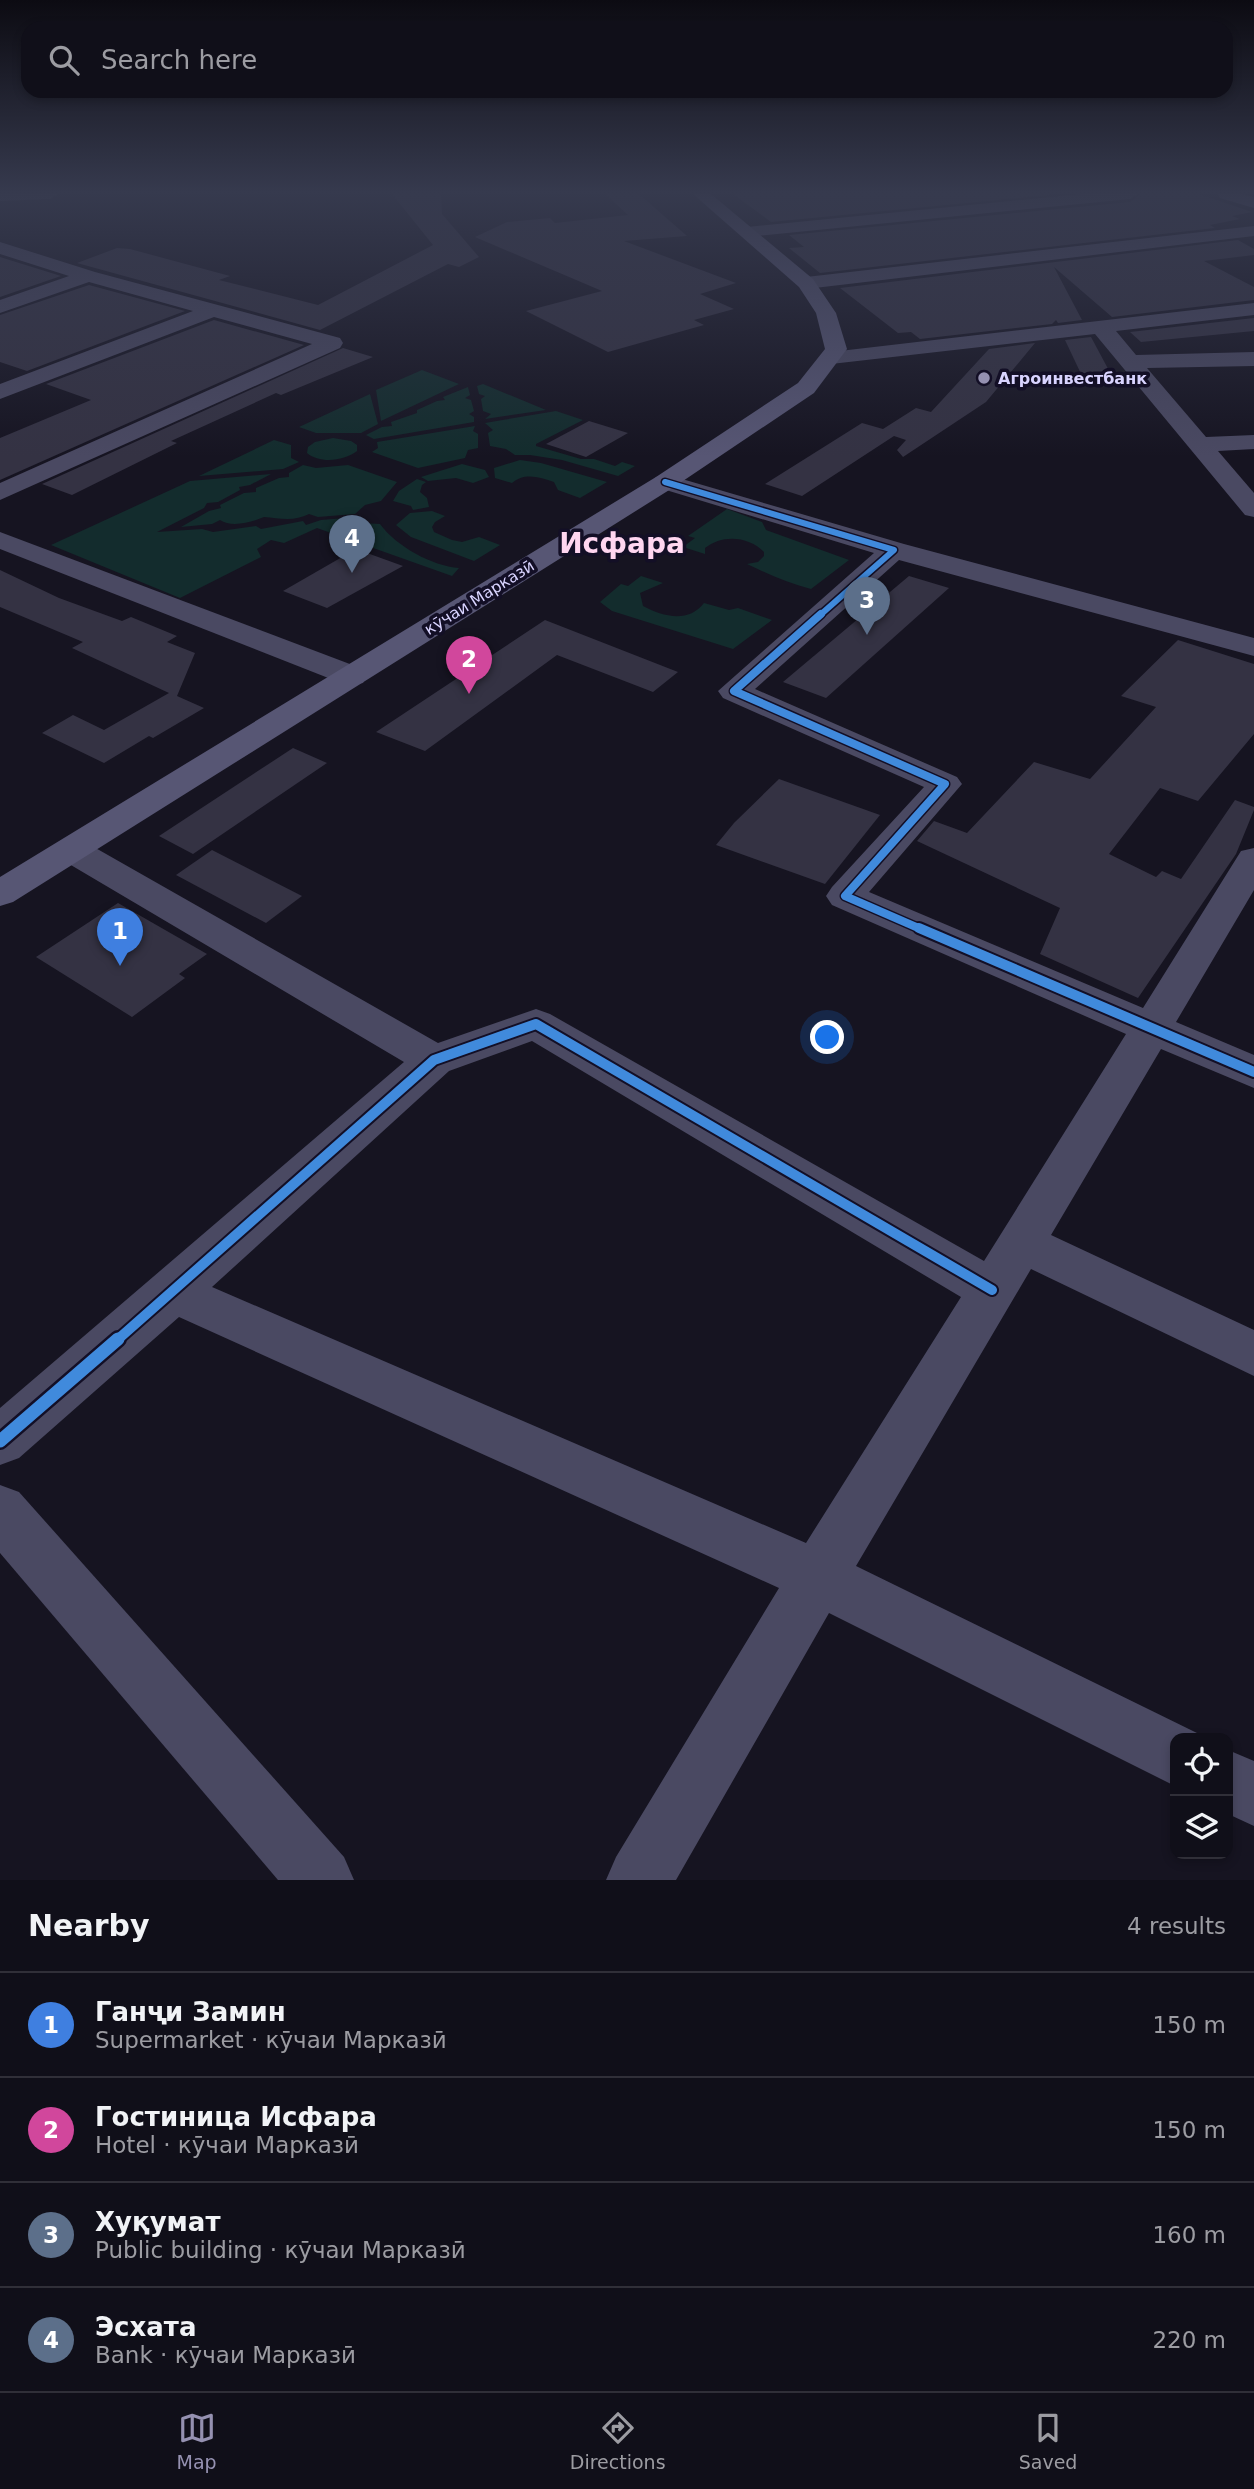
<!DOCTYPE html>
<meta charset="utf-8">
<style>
:root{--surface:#100f19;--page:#191822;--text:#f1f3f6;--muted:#9c9ca2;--line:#302f38;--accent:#9591b1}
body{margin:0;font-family:"DejaVu Sans",sans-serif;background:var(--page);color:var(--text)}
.controls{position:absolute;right:21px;bottom:21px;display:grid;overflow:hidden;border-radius:14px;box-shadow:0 4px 10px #0003}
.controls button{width:63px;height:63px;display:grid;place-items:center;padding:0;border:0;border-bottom:2px solid var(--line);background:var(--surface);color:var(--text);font:35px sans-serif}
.you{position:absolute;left:828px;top:1038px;width:24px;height:24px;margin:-18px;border:5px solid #fff;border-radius:50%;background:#1a73e8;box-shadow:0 0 0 10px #1a73e833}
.badge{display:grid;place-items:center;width:46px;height:46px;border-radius:50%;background:var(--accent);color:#fff;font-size:23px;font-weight:700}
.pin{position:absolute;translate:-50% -58px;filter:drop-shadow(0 2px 4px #0008)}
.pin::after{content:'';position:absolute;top:37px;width:24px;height:21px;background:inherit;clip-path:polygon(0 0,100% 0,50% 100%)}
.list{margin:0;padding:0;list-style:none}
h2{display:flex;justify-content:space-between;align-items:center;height:91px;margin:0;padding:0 28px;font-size:30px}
h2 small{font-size:23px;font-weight:400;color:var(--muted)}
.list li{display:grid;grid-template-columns:46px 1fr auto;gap:21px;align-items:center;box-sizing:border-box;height:105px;padding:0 28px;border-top:2px solid var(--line)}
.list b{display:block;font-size:26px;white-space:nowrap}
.list p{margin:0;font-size:23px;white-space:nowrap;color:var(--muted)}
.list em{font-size:23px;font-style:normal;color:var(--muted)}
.icon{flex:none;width:38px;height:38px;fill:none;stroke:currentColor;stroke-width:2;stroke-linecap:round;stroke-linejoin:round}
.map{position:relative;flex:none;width:1254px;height:1880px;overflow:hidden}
.search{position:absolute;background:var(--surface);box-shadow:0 4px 10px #0003;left:21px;right:21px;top:21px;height:77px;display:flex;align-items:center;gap:18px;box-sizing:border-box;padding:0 24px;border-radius:21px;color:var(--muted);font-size:26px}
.sheet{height:511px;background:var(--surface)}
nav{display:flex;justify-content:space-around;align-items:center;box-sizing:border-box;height:98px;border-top:2px solid var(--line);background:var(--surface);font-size:19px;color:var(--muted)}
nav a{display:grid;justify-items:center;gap:4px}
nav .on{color:var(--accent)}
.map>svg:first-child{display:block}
.green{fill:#132c2d}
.building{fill:#343243}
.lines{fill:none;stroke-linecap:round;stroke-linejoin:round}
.street{fill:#4a4962;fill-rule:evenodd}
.secondary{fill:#575674;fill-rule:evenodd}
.cycleway-far3-casing{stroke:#130f26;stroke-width:9}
.cycleway-far2-casing{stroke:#130f26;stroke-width:11}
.cycleway-far1-casing{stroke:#130f26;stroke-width:14}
.cycleway-casing{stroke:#130f26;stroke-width:18}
.cycleway-far3{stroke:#408adc;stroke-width:6}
.cycleway-far2{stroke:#408adc;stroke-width:8}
.cycleway-far1{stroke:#408adc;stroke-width:10}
.cycleway{stroke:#408adc;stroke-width:13}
.poi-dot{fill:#9591b1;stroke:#130f26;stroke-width:2.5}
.labels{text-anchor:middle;stroke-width:7;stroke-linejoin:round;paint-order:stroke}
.far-poi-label{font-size:16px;font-weight:bold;fill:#d9d4ff;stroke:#130f26;text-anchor:start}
.far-street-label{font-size:16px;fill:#d9d4ff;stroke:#130f26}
.far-town-label{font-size:28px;font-weight:bold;fill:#ffd6f0;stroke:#130f26}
</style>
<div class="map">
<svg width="1254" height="1880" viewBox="0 0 1254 1880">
<rect width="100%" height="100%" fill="#161421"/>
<!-- green -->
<g class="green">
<polygon points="422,370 459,384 381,421 376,390"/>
<polygon points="483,384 546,410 485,419 491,414 483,411 481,399 485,396 479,394 477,386"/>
<polygon points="468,387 470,395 465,398 471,400 474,411 469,414 474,417 474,422 374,439 366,435 382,427 392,426 391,422 417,413 417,410 437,401 445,400 443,397"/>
<polygon points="370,394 378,424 361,433 316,433 299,427"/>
<polygon points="556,411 583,420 536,444 536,446 581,459 594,459 615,466 622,462 635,466 618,476 562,460 530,455 515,455 506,449 490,446 488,433 493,430 485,423"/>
<polygon points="475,426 473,431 478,434 478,448 468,450 465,458 418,468 372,452 378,448 377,442"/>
<path d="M333,438L351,441L357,445V451C344,461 320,464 307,453L308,447L315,442Z"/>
<polygon points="274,440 291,445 291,458 299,462 283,469 199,476"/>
<path d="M520,460L541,463L607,482L580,498L558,490L554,482C540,477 524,472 512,483L495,478L494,468Z"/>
<polygon points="462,464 485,470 489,477 473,483 456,478 428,481 421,477"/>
<path d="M303,465L316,468L348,465L397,482L381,501L365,505L355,514L318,517L309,514C294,522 279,518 264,517C252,522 232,528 220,520L212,524L181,527L209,511L221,508L220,505L244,493L256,492V488L279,478L289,477V473Z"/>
<path d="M271,474L250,485L239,487L240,490L218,502L207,503L204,508L157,532L202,529L213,532L256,526L261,529L303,521L306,525L321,520L357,517L364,523L380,524C396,546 432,566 459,568L452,576L317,528L284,543L271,540L257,549L261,557L180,598L51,545L190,481Z"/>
<polygon points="417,479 426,482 422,485 420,492 427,498 429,507 413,510 411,506 393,501 399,491"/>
<path d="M727,509L762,522L766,530L849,560L811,589C788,583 768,574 747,564L758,562L764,556V552C749,536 722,534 705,548V554L683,547L695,538L688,536Z"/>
<polygon points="432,511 445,516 435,522 432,527 434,532 452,540 462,542 479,537 500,545 474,561 411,537 396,525 410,513"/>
<path d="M641,576L663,583L640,593L643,606C663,617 689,623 704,603L729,610L738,608L772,620L733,649L612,611L600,602L621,584L628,586Z"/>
</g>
<!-- building -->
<g class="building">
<polygon points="392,194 441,194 442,214 479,257 459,267 448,264 320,330 77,263 117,248 130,249 230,276 219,280 318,305 433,245"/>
<polygon points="605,194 639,194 687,236 624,241 736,283 700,294 734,309 694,320 704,325 608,352 526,311 602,291 475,237 507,222 550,218 555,223 628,215"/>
<polygon points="733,194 1059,194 771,222"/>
<polygon points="1140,194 1199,194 1252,212 1232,216 1240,219 1210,225 1215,228 820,273 789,248 804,247 789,235 1130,202"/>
<polygon points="1238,240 1254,249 1254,255 1204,261 1254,287 1254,300 1112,317 1054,267 1082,320 1058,323 1056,320 1052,324 920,339 911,332 898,333 840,288"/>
<polygon points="0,257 61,276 0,297"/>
<polygon points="89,285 185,311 27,371 0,362 0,315"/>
<polygon points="1254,318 1254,331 1141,342 1130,332"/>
<polygon points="214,320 304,345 0,480 0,438 91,400 46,384"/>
<polygon points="1091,337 1113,378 1083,378 1065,340"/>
<polygon points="1035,343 986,402 903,457 897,450 906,440 894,436 802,496 765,484 862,423 883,429 916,408 931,412 989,349"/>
<polygon points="343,348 373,357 281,395 276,393 171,441 177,443 72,495 42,484"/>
<polygon points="589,421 628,433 586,457 546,444"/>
<polygon points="356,549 403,566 327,608 283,591"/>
<polygon points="0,570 59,598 122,621 131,617 177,636 167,642 195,653 177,696 204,708 153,738 149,736 104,763 42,733 73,715 104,730 169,693 72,648 83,642 0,607"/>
<polygon points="909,576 949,588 826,698 783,682"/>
<polygon points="545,620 678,672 653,692 557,655 425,751 376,732"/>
<polygon points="1178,640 1254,664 1254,734 1198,801 1160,788 1109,854 1156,877 1162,871 1181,879 1235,800 1254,807 1254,810 1236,854 1138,998 1040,954 1060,908 917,841 934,821 967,833 1034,762 1090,779 1156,707 1121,696"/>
<polygon points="293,748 327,763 193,854 159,836"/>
<polygon points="779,779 880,815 825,884 716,845 734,823"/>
<polygon points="212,850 302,896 266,923 176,875"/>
<polygon points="118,903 207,954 179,974 185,978 132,1017 36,957"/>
</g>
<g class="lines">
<!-- street -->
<g class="street">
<polygon points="0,194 58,194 50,199 0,201"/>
<polygon points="1082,194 1138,194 1130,199 747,237 738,232 747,227"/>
<polygon points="1254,226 1254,236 806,289 796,283 806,277"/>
<polygon points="0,242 95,272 340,338 343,343 340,348 0,500 0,483 312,344 214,317 0,399 0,384 193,311 89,282 0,313 0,300 69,276 0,254"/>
<polygon points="1254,303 1254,315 1116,331 1136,355 1254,352 1254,366 1147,368 1206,437 1254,435 1254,449 1218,451 1254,493 1254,517 1245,515 1095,334 831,364 823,363 820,358 823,353 831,352"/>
<path d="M665,474L904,544L1254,638V656L899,560L755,689L957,777L962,784L869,892L1143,1008L1241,851L1254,848V890L1176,1022L1254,1055V1088L1161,1049L1051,1235L1254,1330V1376L1031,1269L856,1566L1197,1733L1199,1738H1175V1786L829,1613L676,1880H606L616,1857L779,1588L179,1317L19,1458L0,1465V1408L404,1062L59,858L54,850L59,842L72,839L85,842L438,1043L536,1009L550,1014L984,1261L1126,1034L832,905L826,896L832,887L924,787L723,698L718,691L874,553L656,487L652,482L656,477ZM532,1041L961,1297L806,1543L212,1287L449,1071Z"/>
<polygon points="0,532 363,669 367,676 363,683 352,685 341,683 0,549"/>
<polygon points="0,1485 19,1492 344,1857 354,1880 278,1880 0,1553"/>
<polygon points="1228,1750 1254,1761 1254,1826 1228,1814"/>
</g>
<!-- secondary -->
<g class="secondary">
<polygon points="693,194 711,194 813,279 836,313 847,349 814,393 674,487 13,902 0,906 0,877 656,477 798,383 825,349 816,313 799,287"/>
<polygon points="1218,194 1242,194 1254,197 1254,208 1220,198"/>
</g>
<defs>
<polyline id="cycleway-far3" points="665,482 894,550 819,616"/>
<polyline id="cycleway-far2" points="821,614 734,691 945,784 845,896 923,930"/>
<g id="cycleway-far1">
<polyline points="919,928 1254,1072"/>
<polyline points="116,1341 434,1060 536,1024 992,1290"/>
</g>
<polyline id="cycleway" points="0,1441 118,1339"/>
</defs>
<!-- cycleway-far3 casing -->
<use href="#cycleway-far3" class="cycleway-far3-casing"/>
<!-- cycleway-far2 casing -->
<use href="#cycleway-far2" class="cycleway-far2-casing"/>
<!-- cycleway-far1 casing -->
<use href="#cycleway-far1" class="cycleway-far1-casing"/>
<!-- cycleway casing -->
<use href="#cycleway" class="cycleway-casing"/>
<!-- cycleway-far3 -->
<use href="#cycleway-far3" class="cycleway-far3"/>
<!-- cycleway-far2 -->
<use href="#cycleway-far2" class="cycleway-far2"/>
<!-- cycleway-far1 -->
<use href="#cycleway-far1" class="cycleway-far1"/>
<!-- cycleway -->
<use href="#cycleway" class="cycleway"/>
</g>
<!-- sky -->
<linearGradient id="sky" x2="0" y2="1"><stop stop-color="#0c0b12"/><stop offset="0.42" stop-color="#363a4e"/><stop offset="1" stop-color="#363a4e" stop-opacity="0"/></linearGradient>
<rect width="1254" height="457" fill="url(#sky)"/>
<!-- markers -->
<circle class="poi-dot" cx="984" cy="378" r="7"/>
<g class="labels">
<!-- far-poi labels -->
<g class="far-poi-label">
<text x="998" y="384">Агроинвестбанк</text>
</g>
<!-- far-street labels -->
<g class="far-street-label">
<text transform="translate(479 597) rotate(-32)" y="6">кӯчаи Марказӣ</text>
</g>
<!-- far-town labels -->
<g class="far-town-label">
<text x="622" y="553">Исфара</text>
</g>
</g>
</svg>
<div class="controls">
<button><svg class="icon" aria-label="locate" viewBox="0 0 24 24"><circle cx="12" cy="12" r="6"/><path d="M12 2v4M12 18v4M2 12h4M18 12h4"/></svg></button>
<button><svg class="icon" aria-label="layers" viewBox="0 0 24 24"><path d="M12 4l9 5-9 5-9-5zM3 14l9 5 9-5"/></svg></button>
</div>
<div class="you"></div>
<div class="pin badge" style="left:120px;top:966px;background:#3f7fe0">1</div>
<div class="pin badge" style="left:469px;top:694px;background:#d1479c">2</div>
<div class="pin badge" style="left:867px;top:635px;background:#5c6f8a">3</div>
<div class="pin badge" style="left:352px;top:573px;background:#5c6f8a">4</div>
<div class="search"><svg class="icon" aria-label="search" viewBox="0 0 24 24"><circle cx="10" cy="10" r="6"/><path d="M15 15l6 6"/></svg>Search here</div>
</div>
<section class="sheet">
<h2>Nearby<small>4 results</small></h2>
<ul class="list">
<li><span class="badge" style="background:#3f7fe0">1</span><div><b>Ганҷи Замин</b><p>Supermarket · кӯчаи Марказӣ</p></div><em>150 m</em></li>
<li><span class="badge" style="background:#d1479c">2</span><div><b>Гостиница Исфара</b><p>Hotel · кӯчаи Марказӣ</p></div><em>150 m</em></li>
<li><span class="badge" style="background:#5c6f8a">3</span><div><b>Хуқумат</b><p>Public building · кӯчаи Марказӣ</p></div><em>160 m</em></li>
<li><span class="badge" style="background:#5c6f8a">4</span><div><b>Эсхата</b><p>Bank · кӯчаи Марказӣ</p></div><em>220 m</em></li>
</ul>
</section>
<nav>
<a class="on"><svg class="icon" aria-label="map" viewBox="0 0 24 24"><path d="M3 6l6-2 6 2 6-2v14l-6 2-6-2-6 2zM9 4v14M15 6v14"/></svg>Map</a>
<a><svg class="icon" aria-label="directions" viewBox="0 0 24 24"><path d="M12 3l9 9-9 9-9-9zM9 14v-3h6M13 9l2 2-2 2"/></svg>Directions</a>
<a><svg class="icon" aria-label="saved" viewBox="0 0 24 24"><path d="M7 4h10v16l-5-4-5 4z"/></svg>Saved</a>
</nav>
